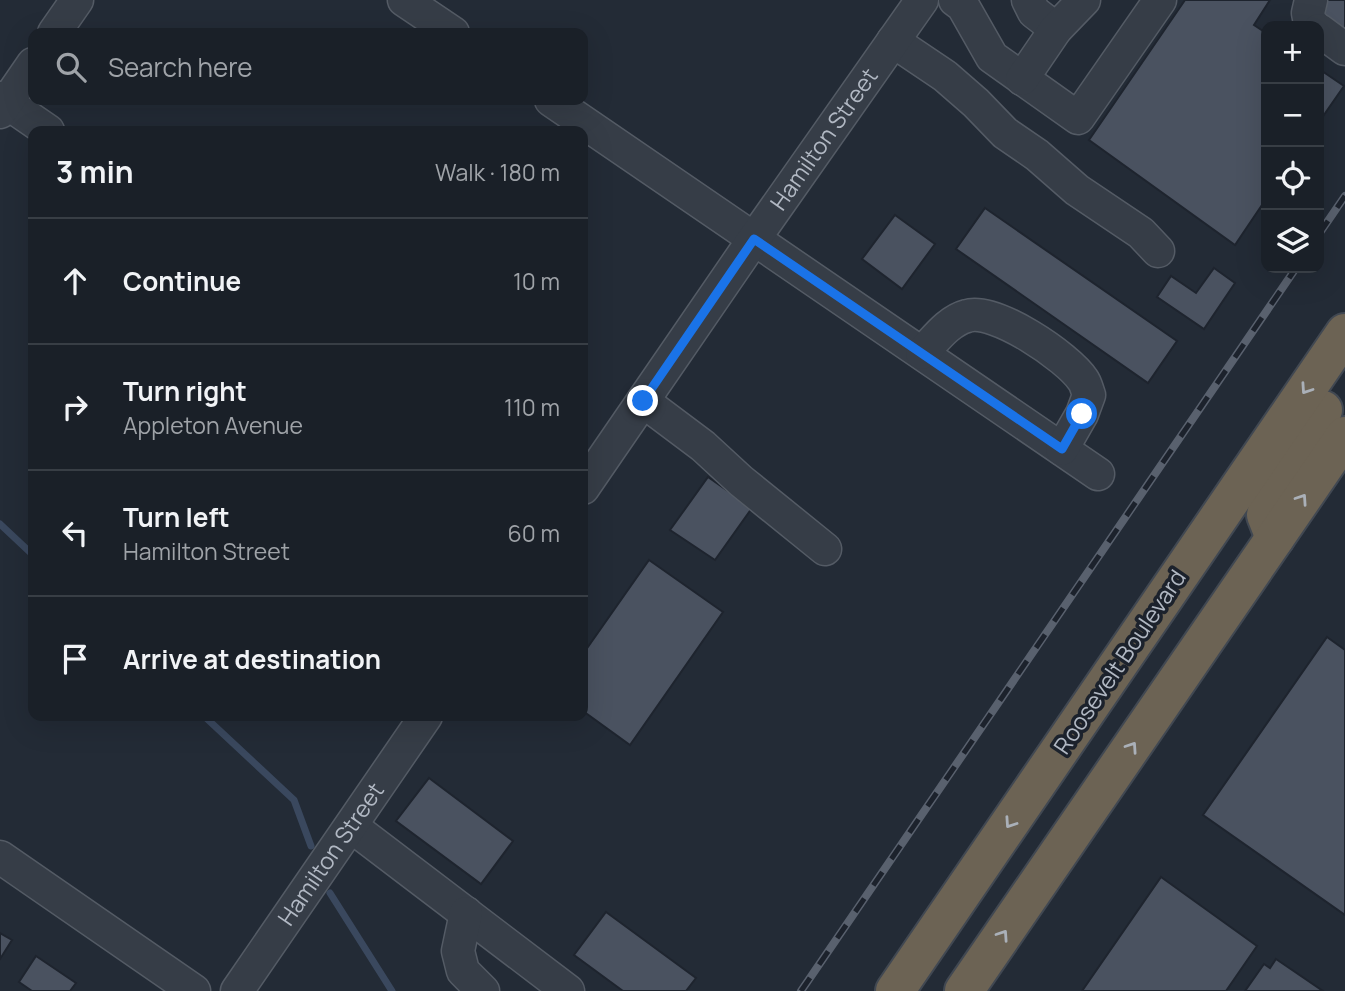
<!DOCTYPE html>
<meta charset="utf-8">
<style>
:root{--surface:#1a2028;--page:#232830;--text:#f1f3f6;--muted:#9fa3a8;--line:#383e45}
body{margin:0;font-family:Manrope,sans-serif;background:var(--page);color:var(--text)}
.controls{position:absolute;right:21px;top:21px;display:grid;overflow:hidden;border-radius:14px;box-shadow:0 7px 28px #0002}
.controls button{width:63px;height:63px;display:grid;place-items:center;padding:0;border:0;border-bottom:2px solid var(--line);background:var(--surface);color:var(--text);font:35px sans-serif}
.stop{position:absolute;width:21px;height:21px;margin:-16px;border:5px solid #1a73e8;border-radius:50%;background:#fff}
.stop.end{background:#1a73e8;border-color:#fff;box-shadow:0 2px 7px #0008}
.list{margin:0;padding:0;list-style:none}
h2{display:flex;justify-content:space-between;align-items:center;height:91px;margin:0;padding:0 28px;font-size:30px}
h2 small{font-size:23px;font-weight:400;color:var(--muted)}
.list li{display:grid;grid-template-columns:46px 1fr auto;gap:21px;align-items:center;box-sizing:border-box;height:126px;padding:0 28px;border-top:2px solid var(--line)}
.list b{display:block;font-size:26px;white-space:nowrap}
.list p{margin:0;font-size:23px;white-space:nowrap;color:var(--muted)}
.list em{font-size:23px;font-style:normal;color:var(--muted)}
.icon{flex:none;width:38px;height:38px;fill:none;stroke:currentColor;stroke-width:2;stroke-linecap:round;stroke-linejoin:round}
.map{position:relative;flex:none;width:1345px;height:991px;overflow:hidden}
.search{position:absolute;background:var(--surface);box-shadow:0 7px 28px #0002;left:28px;top:28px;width:560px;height:77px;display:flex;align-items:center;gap:18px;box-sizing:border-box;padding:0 24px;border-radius:14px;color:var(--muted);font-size:26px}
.panel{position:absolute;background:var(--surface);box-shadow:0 7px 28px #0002;left:28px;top:126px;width:560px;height:595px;border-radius:14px}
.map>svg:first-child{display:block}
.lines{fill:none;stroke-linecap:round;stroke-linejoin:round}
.stream{stroke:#3a485e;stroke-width:7}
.building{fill:#4a5260;stroke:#1e242e;stroke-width:2}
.minor-casing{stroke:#545b65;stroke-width:35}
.highway-casing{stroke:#414852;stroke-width:42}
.minor{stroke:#363d47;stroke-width:32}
.highway{stroke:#6c6354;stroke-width:38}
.rail-casing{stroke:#59616e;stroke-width:8}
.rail{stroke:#1c222c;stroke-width:5;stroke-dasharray:16;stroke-linecap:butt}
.oneway{stroke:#aab0b8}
.route{stroke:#1a73e8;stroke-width:9}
.labels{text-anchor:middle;stroke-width:7;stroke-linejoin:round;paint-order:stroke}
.street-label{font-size:23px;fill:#b1b8c3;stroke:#1c222c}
</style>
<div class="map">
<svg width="1345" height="991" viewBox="0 0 1345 991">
<rect width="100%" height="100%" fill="#232b36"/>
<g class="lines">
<!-- stream -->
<g class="stream">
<polyline points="0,524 33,555"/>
<polyline points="204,716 294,800 311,846"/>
<polyline points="330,893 392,991"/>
</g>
</g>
<!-- building -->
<g class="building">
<polygon points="1185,0 1270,0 1254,25 1266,33 1266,199 1235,245 1089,140"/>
<polygon points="1323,0 1345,0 1345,33 1315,12"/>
<polygon points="1319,69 1344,86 1319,122"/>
<polygon points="985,208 1177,341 1148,383 956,249"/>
<polygon points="895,215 935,244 902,289 862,259"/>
<polygon points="1214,268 1235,283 1204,329 1157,297 1171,276 1196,293"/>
<polygon points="708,477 752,508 715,560 670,530"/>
<polygon points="649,560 723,612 630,745 583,711 583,654"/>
<polygon points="1327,637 1345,650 1345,915 1203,815"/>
<polygon points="429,778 513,841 481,884 396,821"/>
<polygon points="1161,877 1257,946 1226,991 1082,991"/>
<polygon points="606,912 696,978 686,991 623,991 574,955"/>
<polygon points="0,933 12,940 0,959"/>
<polygon points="36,956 76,983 70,991 32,991 19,982"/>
<polygon points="1276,959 1323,991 1245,991 1264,964 1270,968"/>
</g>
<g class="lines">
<defs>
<g id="minor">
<polyline points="404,0 453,33"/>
<polyline points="955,0 963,6 992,57 1078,118 1160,0"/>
<polyline points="1028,0 1034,12 1056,29"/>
<polyline points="1311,0 1308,13 1310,23 1314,26"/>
<polyline points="1319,30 1345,49"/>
<polyline points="54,33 77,0"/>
<polyline points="893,41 945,76 976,103 1005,133 1037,155 1077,190 1141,233 1158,251"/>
<polyline points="1022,79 1056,29 1084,0"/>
<polyline points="0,98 48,131"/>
<polyline points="551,100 1098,474"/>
<polyline points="0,112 33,64"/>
<path d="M922,353C935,340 948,321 967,316C994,307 1068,357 1083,380C1086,384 1087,390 1089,395L1082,414L1062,449"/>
<polyline points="643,401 703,446 741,481 825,549"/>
<path id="s1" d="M583,488L754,239L922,0"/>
<polyline points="351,826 568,991"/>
<polyline points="0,857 194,991"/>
<polyline points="466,913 458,951 463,971 483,991"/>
<path id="s2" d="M237,991L426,716"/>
</g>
<g id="highway">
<polyline points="1275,538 1266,515 1274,486 1323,410"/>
<polyline points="895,991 1345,333"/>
<polyline points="964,991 1345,436"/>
</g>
</defs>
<!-- minor casing -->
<use href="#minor" class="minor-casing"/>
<!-- highway casing -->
<use href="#highway" class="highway-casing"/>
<!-- minor -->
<use href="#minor" class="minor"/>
<!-- highway -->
<use href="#highway" class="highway"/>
<defs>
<g id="rail">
<polyline points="1319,234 1345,196"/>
<polyline points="801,991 1296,268"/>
</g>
</defs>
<!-- rail casing -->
<use href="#rail" class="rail-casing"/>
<!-- rail -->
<use href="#rail" class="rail"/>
</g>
<!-- one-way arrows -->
<defs><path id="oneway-chevron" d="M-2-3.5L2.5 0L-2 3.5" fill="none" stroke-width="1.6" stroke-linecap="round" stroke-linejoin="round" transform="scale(1.75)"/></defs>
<g class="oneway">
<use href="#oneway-chevron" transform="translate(1306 389) rotate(124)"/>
<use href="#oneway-chevron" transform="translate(1302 499) rotate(-56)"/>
<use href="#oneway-chevron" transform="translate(1132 747) rotate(-56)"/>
<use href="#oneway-chevron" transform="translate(1010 823) rotate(124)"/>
<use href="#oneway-chevron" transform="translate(1003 935) rotate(-56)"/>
</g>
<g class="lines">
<!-- route -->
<polyline class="route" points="643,401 754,239 1062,449 1082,414"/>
</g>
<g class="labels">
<!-- street labels -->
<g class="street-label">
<text dy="8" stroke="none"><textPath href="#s1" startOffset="424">Hamilton Street</textPath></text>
<text transform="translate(1120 662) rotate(-56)" y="8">Roosevelt Boulevard</text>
<text dy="8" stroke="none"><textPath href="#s2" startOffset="166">Hamilton Street</textPath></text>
</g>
</g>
</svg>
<div class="controls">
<button>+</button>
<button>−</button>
<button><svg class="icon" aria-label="locate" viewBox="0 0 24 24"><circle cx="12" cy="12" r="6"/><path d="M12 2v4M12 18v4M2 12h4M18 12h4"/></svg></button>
<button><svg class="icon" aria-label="layers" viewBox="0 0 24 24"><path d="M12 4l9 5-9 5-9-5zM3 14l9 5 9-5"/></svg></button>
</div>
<div class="stop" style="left:1082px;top:414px"></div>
<div class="stop end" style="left:643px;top:401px"></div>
<div class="search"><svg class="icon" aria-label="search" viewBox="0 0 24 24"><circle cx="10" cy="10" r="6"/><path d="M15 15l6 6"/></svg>Search here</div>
<section class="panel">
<h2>3 min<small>Walk · 180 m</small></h2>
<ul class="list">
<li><svg class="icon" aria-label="ahead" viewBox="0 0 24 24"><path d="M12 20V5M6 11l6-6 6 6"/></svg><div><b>Continue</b></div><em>10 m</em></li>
<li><svg class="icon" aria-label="right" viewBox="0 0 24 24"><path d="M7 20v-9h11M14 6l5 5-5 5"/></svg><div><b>Turn right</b><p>Appleton Avenue</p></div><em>110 m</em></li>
<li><svg class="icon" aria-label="left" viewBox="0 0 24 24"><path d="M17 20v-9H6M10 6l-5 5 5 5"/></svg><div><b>Turn left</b><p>Hamilton Street</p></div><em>60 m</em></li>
<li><svg class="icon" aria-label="arrive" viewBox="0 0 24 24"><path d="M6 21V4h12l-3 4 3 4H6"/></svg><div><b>Arrive at destination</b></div></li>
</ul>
</section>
</div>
